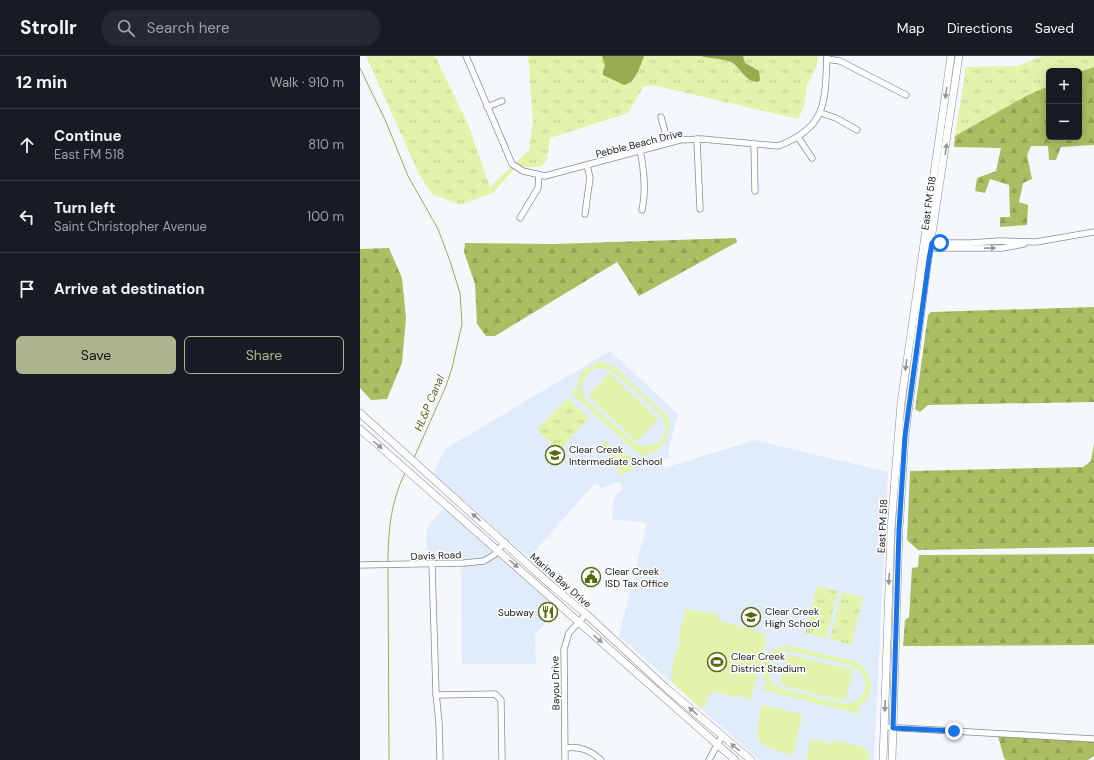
<!DOCTYPE html>
<meta charset="utf-8">
<style>
:root{--surface:#171b24;--page:#242831;--text:#f1f3f6;--muted:#9ea1a6;--line:#363941;--accent:#adb48d}
body{margin:0;font-family:"DM Sans",sans-serif;background:var(--page);color:var(--text)}
.controls{position:absolute;right:12px;top:12px;display:grid;overflow:hidden;border-radius:6px;box-shadow:0 2px 10px #0003}
.controls button{width:36px;height:36px;display:grid;place-items:center;padding:0;border:0;border-bottom:1px solid var(--line);background:var(--surface);color:var(--text);font:20px sans-serif}
.stop{position:absolute;width:12px;height:12px;margin:-9px;border:3px solid #1a73e8;border-radius:50%;background:#fff}
.stop.end{background:#1a73e8;border-color:#fff;box-shadow:0 1px 4px #0008}
.list{margin:0;padding:0;list-style:none}
h2{display:flex;justify-content:space-between;align-items:center;height:52px;margin:0;padding:0 16px;font-size:17px}
h2 small{font-size:13px;font-weight:400;color:var(--muted)}
.list li{display:grid;grid-template-columns:26px 1fr auto;gap:12px;align-items:center;box-sizing:border-box;height:72px;padding:0 16px;border-top:1px solid var(--line)}
.list b{display:block;font-size:15px;white-space:nowrap}
.list p{margin:0;font-size:13px;white-space:nowrap;color:var(--muted)}
.list em{font-size:13px;font-style:normal;color:var(--muted)}
.actions{display:flex;gap:8px;padding:12px 16px}
.actions a{flex:1;padding:9px 0;border:1px solid var(--accent);border-radius:6px;text-align:center;font-size:14px;color:var(--accent)}
.actions .main{background:var(--accent);color:#111}
.icon{flex:none;width:22px;height:22px;fill:none;stroke:currentColor;stroke-width:2;stroke-linecap:round;stroke-linejoin:round}
.map{position:relative;flex:none;width:734px;height:704px;overflow:hidden}
header{display:flex;align-items:center;gap:24px;box-sizing:border-box;height:56px;padding:0 20px;background:var(--surface);border-bottom:1px solid var(--line)}
header strong{font-size:19px}
nav{display:flex;gap:22px;margin-inline-start:auto;font-size:14px}
.search{width:280px;height:36px;background:var(--page);display:flex;align-items:center;gap:10px;box-sizing:border-box;padding:0 14px;border-radius:22px;color:var(--muted);font-size:15px}
main{display:flex}
aside{flex:1;background:var(--surface)}
.map>svg:first-child{display:block}
.built{fill:#e1ecfb}
.grass{fill:url(#grass-tufts)}
.forest{fill:url(#forest-firs)}
.pitch{fill:#e2f3ab;fill-rule:evenodd}
.water{fill:#99ac4f}
.lines{fill:none;stroke-linecap:round;stroke-linejoin:round}
.stream{stroke:#99ac4f;stroke-width:1}
.minor-casing{stroke:#878c94;stroke-width:7}
.major-casing{stroke:#878c94;stroke-width:8}
.minor{stroke:#fff;stroke-width:5.5}
.major{stroke:#fff;stroke-width:7}
.oneway{fill:#959697}
.route{stroke:#1a73e8;stroke-width:5}
.labels{text-anchor:middle;stroke-width:3;stroke-linejoin:round;paint-order:stroke}
.street-label{font-size:10px;fill:#131518;stroke:#fff}
.poi-label{font-size:10px;fill:#131518;stroke:#fff;text-anchor:start}
.water-label{font-size:11px;font-style:italic;fill:#515d1b;stroke:#fff}
</style>
<header>
<strong>Strollr</strong>
<div class="search"><svg class="icon" aria-label="search" viewBox="0 0 24 24"><circle cx="10" cy="10" r="6"/><path d="M15 15l6 6"/></svg>Search here</div>
<nav><a>Map</a><a>Directions</a><a>Saved</a></nav>
</header>
<main>
<aside>
<h2>12 min<small>Walk · 910 m</small></h2>
<ul class="list">
<li><svg class="icon" aria-label="ahead" viewBox="0 0 24 24"><path d="M12 20V5M6 11l6-6 6 6"/></svg><div><b>Continue</b><p>East FM 518</p></div><em>810 m</em></li>
<li><svg class="icon" aria-label="left" viewBox="0 0 24 24"><path d="M17 20v-9H6M10 6l-5 5 5 5"/></svg><div><b>Turn left</b><p>Saint Christopher Avenue</p></div><em>100 m</em></li>
<li><svg class="icon" aria-label="arrive" viewBox="0 0 24 24"><path d="M6 21V4h12l-3 4 3 4H6"/></svg><div><b>Arrive at destination</b></div></li>
</ul>
<div class="actions"><a class="main">Save</a><a>Share</a></div>
</aside>
<div class="map">
<svg width="734" height="704" viewBox="0 0 734 704">
<defs>
<pattern id="grass-tufts" width="24" height="20" patternUnits="userSpaceOnUse"><rect width="24" height="20" fill="#e2f3ab"/><path d="M3 7l-1-3M5 7V3M7 7l1-3M15 17l-1-3M17 17v-4M19 17l1-3" fill="none" stroke="#c1cf92"/></pattern>
<pattern id="forest-firs" width="22" height="20" patternUnits="userSpaceOnUse"><rect width="22" height="20" fill="#abbe61"/><path d="M5 1l3.5 6h-7zM16 11l3.5 6h-7z" fill="#92a254"/></pattern>
</defs>
<rect width="100%" height="100%" fill="#f4f8fd"/>
<!-- built -->
<g class="built">
<polygon points="250,295 318,358 308,396 309,402 302,404 304,412 395,384 528,416 514,704 399,704 259,580 287,467 252,463 254,444 257,438 262,434 260,426 241,432 235,427 169,502 73,418 85,393"/>
<polygon points="85,451 200,551 175,579 176,608 102,608 101,504 67,506 66,476 69,469"/>
</g>
<!-- grass -->
<g class="grass">
<polygon points="6,0 75,0 108,68 130,131 169,94 173,66 168,0 459,0 455,14 447,29 444,51 438,63 292,29 283,31 268,57 190,82 187,104 180,111 161,111 153,114 133,137 100,149 72,138 59,118"/>
<polygon points="683,0 734,0 734,11 719,16 719,15 689,15 689,30 666,40 595,80 606,11 657,10"/>
<polygon points="207,342 229,362 199,395 177,374"/>
<polygon points="457,530 478,535 466,582 445,577"/>
<polygon points="482,536 503,542 491,589 470,583"/>
</g>
<!-- forest -->
<g class="forest">
<polygon points="734,11 734,89 701,91 696,104 689,104 688,90 671,90 667,99 672,123 663,127 659,146 668,149 667,169 640,171 640,161 650,161 649,129 630,123 625,137 615,135 617,122 636,115 641,92 594,91 595,80 666,40 689,30 689,81 719,81 719,16"/>
<polygon points="376,182 377,186 279,240 257,206 135,280 126,280 117,268 115,228 104,196 105,187 194,188"/>
<polygon points="29,192 42,222 46,262 42,307 27,343 11,344 0,332 0,193"/>
<polygon points="734,251 734,346 568,349 560,356 555,353 568,259 571,256"/>
<polygon points="734,387 734,491 558,494 547,484 550,415 723,411 731,405"/>
<polygon points="734,498 734,589 543,590 545,564 549,561 552,512 558,511 559,499"/>
<polygon points="638,680 734,686 734,700 728,704 646,704 644,702"/>
</g>
<!-- pitch -->
<g class="pitch">
<path d="M241,306L255,311L308,361C312,375 304,400 285,396L287,398L283,402L211,337L214,333L218,335C215,319 226,310 241,306ZM237,312C242,312 248,313 252,316C261,322 301,357 304,365C311,384 291,394 276,388L225,343C219,330 224,317 237,312Z"/>
<polygon points="249,317 298,363 277,386 228,340"/>
<polygon points="245,384 249,386 248,388 277,404 270,414 261,420 246,390 244,391 242,387"/>
<polygon points="326,553 360,559 358,564 403,577 406,585 391,644 377,639 376,641 356,636 348,640 346,650 340,652 313,627 311,624 314,602 313,602 320,587 319,578"/>
<path d="M430,590L497,606C513,617 517,640 498,651H500L499,658L403,634L404,629H407C396,609 407,590 430,590ZM431,595C445,599 488,607 497,613C504,618 507,627 504,635C501,644 494,647 485,648L422,633L415,629L410,623C405,606 415,595 431,595Z"/>
<polygon points="427,598 493,614 485,645 420,629"/>
<path d="M402,649L439,657L442,661L433,699C395,690 393,686 402,649Z"/>
<polygon points="451,683 472,688 474,684 505,692 510,699 509,704 446,704"/>
</g>
<!-- water -->
<g class="water">
<path d="M242,0H284C280,10 276,27 264,29L243,19V15L245,10Z"/>
<path d="M341,0H383L385,7L399,15L400,24L398,26C386,26 381,13 373,7C364,2 350,3 341,0Z"/>
</g>
<g class="lines">
<!-- stream -->
<g class="stream">
<polyline points="0,12 26,66 48,120 78,173 90,205 100,237 102,268 92,312 86,330 54,402"/>
<path d="M28,506C28,475 31,445 45,417"/>
<polyline points="28,511 29,704"/>
</g>
<defs>
<g id="minor">
<path d="M106,0L152,108L163,115L185,120L320,84L342,83L418,90C467,72 465,46 467,0"/>
<polyline points="467,3 480,5 546,39"/>
<polyline points="127,51 142,45"/>
<polyline points="461,57 476,62 497,74"/>
<polyline points="301,61 308,87"/>
<polyline points="438,81 452,102"/>
<polyline points="337,83 340,153"/>
<polyline points="394,89 395,135"/>
<path d="M280,94C284,113 286,135 282,154"/>
<polyline points="225,158 230,122 227,109"/>
<polyline points="160,162 178,132 179,119"/>
<polyline points="567,187 610,187 639,185 676,186 734,176"/>
<polyline points="567,192 642,192 664,188"/>
<polyline points="72,508 76,637 79,667 80,704"/>
<polyline points="0,509 104,507 124,505 134,499 145,486"/>
<polyline points="76,639 135,638 141,644 142,704"/>
<polyline points="524,671 734,683"/>
<path d="M205,692C220,690 230,694 241,704"/>
<polyline points="205,704 204,593 209,577 226,558"/>
<polyline points="349,704 362,680"/>
</g>
<g id="major">
<polyline points="0,357 193,531 226,558 306,632 391,704"/>
<polyline points="0,373 375,704"/>
<polyline points="523,704 531,473 541,347 591,0"/>
<polyline points="532,704 539,474 545,380 567,210 599,0"/>
</g>
</defs>
<!-- minor casing -->
<use href="#minor" class="minor-casing"/>
<!-- major casing -->
<use href="#major" class="major-casing"/>
<!-- minor -->
<use href="#minor" class="minor"/>
<!-- major -->
<use href="#major" class="major"/>
</g>
<!-- one-way arrows -->
<defs><path id="oneway-solid" d="M-6-.8H1V-3.2L6.5 0L1 3.2V.8H-6Z"/></defs>
<g class="oneway">
<use href="#oneway-solid" transform="translate(586 37) rotate(98)"/>
<use href="#oneway-solid" transform="translate(586 93) rotate(-82)"/>
<use href="#oneway-solid" transform="translate(630 192) rotate(-1)"/>
<use href="#oneway-solid" transform="translate(546 309) rotate(98)"/>
<use href="#oneway-solid" transform="translate(18 389) rotate(41)"/>
<use href="#oneway-solid" transform="translate(116 461) rotate(-139)"/>
<use href="#oneway-solid" transform="translate(154 508) rotate(41)"/>
<use href="#oneway-solid" transform="translate(529 523) rotate(92)"/>
<use href="#oneway-solid" transform="translate(238 583) rotate(40)"/>
<use href="#oneway-solid" transform="translate(525 650) rotate(92)"/>
<use href="#oneway-solid" transform="translate(333 655) rotate(-139)"/>
<use href="#oneway-solid" transform="translate(375 691) rotate(-141)"/>
</g>
<g class="lines">
<!-- route -->
<polyline class="route" points="580,187 572,187 569,203 545,380 539,474 533,672 594,675"/>
</g>
<!-- icons -->
<defs>
<symbol id="school-ring" viewBox="-11 -11 22 22"><circle r="9.5" fill="#fff" stroke="#59670d" stroke-width="1.5"/><path d="M0-5L7-2L0 1L-7-2ZM-4 1L0 2.5L4 1V4Q0 6-4 4Z" fill="#59670d"/></symbol>
<symbol id="civic-ring" viewBox="-11 -11 22 22"><circle r="9.5" fill="#fff" stroke="#59670d" stroke-width="1.5"/><path d="M-.6-6.5H3V-4.5H.6V-3L4-1V1h2V6H-6V1h2V-1L-.6-3ZM-1.2 2.5V6h2.4V2.5Z" fill="#59670d"/></symbol>
<symbol id="restaurant-ring" viewBox="-11 -11 22 22"><circle r="9.5" fill="#fff" stroke="#59670d" stroke-width="1.5"/><path d="M-5-6h1v4h1v-4h1v4h1v-4h1v5L-1.5 .5V6h-2V.5L-5-1ZM5-6V6H3V1.5H1.5Q1.5-4 5-6Z" fill="#59670d"/></symbol>
<symbol id="stadium-ring" viewBox="-11 -11 22 22"><circle r="9.5" fill="#fff" stroke="#59670d" stroke-width="1.5"/><path d="M0-5a6.5 5 0 1 0 0 10a6.5 5 0 1 0 0-10ZM-3.5-1.8h7v3.6h-7Z" fill="#59670d"/></symbol>
</defs>
<g fill-rule="evenodd">
<use href="#school-ring" x="184" y="388" width="22" height="22"/>
<use href="#civic-ring" x="220" y="510" width="22" height="22"/>
<use href="#restaurant-ring" x="177" y="545" width="22" height="22"/>
<use href="#school-ring" x="380" y="550" width="22" height="22"/>
<use href="#stadium-ring" x="346" y="595" width="22" height="22"/>
</g>
<g class="labels">
<!-- street labels -->
<g class="street-label">
<text transform="translate(279 87) rotate(-14)" y="4">Pebble Beach Drive</text>
<text transform="translate(568 147) rotate(-82)" y="4">East FM 518</text>
<text transform="translate(522 470) rotate(-87)" y="4">East FM 518</text>
<text transform="translate(76 499) rotate(-2)" y="4">Davis Road</text>
<text transform="translate(201 524) rotate(41)" y="4">Marina Bay Drive</text>
<text transform="translate(195 627) rotate(-91)" y="4">Bayou Drive</text>
</g>
<!-- poi labels -->
<g class="poi-label">
<text x="209" y="397">Clear Creek<tspan x="209" dy="12">Intermediate School</tspan></text>
<text x="245" y="519">Clear Creek<tspan x="245" dy="12">ISD Tax Office</tspan></text>
<text x="405" y="559">Clear Creek<tspan x="405" dy="12">High School</tspan></text>
<text x="174" y="560" text-anchor="end">Subway</text>
<text x="371" y="604">Clear Creek<tspan x="371" dy="12">District Stadium</tspan></text>
</g>
<!-- water labels -->
<g class="water-label">
<text transform="translate(69 347) rotate(-67)" y="4">HL&amp;P Canal</text>
</g>
</g>
</svg>
<div class="controls">
<button>+</button>
<button>−</button>
</div>
<div class="stop" style="left:580px;top:187px"></div>
<div class="stop end" style="left:594px;top:675px"></div>
</div>
</main>
